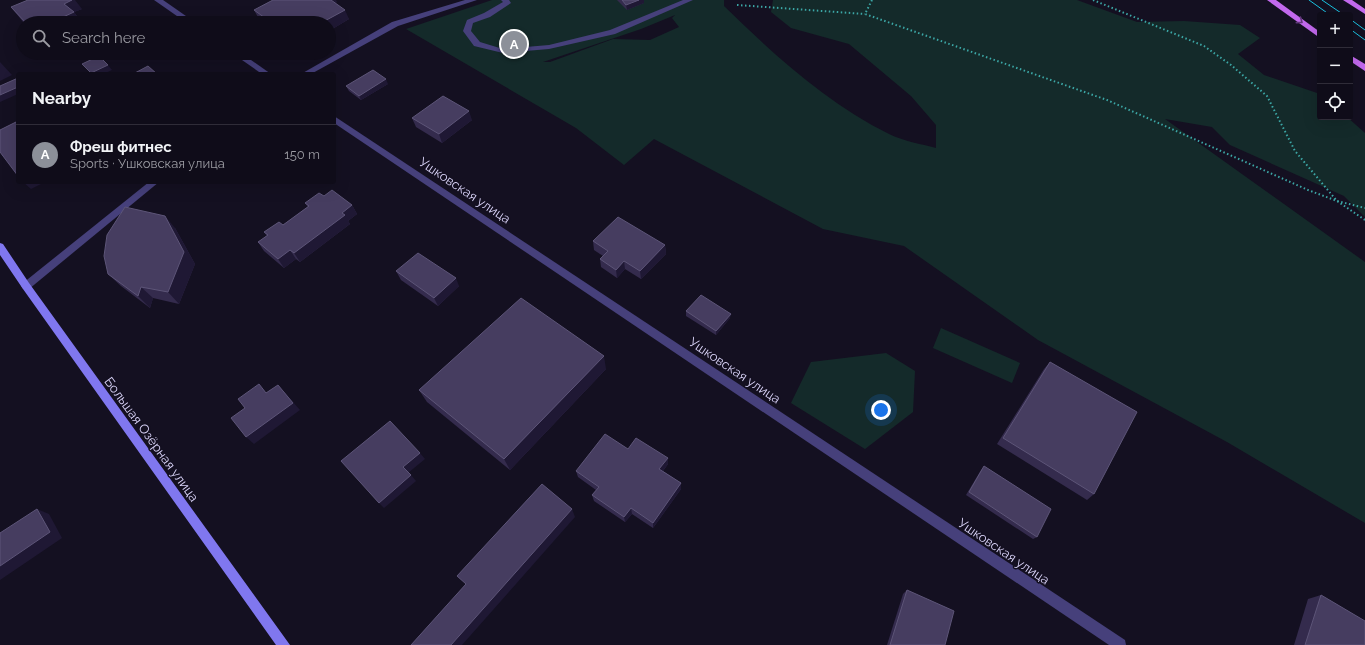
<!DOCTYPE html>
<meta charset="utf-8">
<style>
:root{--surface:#0f0c19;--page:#1d1a26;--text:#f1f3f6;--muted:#9b9ba2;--line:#2f2c38;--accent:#8c9099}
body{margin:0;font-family:Raleway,sans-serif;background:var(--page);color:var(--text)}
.controls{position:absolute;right:12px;top:12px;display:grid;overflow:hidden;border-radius:4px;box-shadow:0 4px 16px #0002}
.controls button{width:36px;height:36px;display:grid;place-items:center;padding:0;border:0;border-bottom:1px solid var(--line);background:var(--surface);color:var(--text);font:20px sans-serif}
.you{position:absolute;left:881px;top:410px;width:14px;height:14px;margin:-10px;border:3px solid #fff;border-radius:50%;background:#1a73e8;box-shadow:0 0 0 6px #1a73e833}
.badge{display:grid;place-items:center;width:26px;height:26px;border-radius:50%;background:var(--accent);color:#fff;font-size:13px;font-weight:700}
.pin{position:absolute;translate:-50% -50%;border:2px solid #fff;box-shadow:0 1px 4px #0006}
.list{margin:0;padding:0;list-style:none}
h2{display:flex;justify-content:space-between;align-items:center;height:52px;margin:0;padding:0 16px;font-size:17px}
h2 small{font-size:13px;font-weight:400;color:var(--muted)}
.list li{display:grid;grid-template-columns:26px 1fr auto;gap:12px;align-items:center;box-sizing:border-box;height:60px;padding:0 16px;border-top:1px solid var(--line)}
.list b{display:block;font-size:15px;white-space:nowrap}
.list p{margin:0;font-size:13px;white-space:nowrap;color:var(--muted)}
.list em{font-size:13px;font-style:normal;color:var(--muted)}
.icon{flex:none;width:22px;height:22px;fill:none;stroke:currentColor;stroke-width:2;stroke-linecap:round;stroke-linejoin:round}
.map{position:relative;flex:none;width:1365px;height:645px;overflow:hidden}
.search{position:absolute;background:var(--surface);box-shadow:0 4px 16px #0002;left:16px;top:16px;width:320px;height:44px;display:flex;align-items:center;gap:10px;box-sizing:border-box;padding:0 14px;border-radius:22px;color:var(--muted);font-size:15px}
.panel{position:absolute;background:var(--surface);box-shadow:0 4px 16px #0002;left:16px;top:72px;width:320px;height:112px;border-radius:4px}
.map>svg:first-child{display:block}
.green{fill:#142a2a;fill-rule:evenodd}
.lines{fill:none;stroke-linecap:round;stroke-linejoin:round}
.path{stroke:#3ca7a6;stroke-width:2;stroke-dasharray:1.5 2.5;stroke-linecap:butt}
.lane{fill:#46407b;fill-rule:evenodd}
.street{fill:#46407b;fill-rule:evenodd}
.secondary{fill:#8077ef;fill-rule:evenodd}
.primary{fill:#c269ed;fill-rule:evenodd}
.tram{stroke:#1ac3e1;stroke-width:1}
.wall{fill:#342b4d}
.shaded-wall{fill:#1f1834}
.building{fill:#463d60;stroke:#5d5578}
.oneway{stroke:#62387d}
.labels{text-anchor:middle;stroke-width:3;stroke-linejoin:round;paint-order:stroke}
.street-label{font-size:13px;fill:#dbd5fa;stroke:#141021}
</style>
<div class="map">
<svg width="1365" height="645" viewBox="0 0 1365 645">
<rect width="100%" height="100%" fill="#141021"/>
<!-- green -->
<g class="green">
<path d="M492,0H724V6C773,54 827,103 889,134C903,141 921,144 936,148V125L911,96L849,44L791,28L771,12L773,0H1077L1137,22L1184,21L1240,25L1260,38L1238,54L1264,75L1320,94V117H1347L1365,133V217L1344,196L1230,145L1212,127L1165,119L1365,262V523L1227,442L1038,340L904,246L823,229L654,139L624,165L576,128L406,29ZM675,15L672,18L679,27L650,40L613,39L550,62H543L641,29Z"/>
<polygon points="941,328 1020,363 1012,383 933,348"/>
<polygon points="886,353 915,371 913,412 865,449 791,403 811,362"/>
</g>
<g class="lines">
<!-- path -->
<g class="path">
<polyline points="872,0 865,14 1107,100 1308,190 1337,201 1365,208"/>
<polyline points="1093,0 1204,46 1231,65 1267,96 1295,151 1337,201 1365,220"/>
<polyline points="737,5 865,14"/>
</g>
<!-- lane -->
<g class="lane">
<polygon points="465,0 477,0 398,26 311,74 301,74 392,22"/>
<polygon points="501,0 509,0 511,3 490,17 473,23 471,31 480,42 503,49 549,45 610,30 683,0 693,0 615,34 549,49 503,53 474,46 463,31 467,20 484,13 503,2"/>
<polygon points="149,182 159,182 29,289 23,289 21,286 23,283"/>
</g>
<!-- street -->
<g class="street">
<polygon points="154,0 163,0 196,23 187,23"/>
<polygon points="232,53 241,53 271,74 262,74"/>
<polygon points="334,116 1125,640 1126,645 1109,645 334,123"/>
</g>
<!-- secondary -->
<polygon class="secondary" points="0,243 3,244 29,283 290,645 276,645 23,289 0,255"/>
<!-- primary -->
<g class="primary">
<polygon points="1267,0 1276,0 1320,32 1320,38"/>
<polygon points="1343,0 1352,0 1365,9 1365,14"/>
<polygon points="1350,55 1365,64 1365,71 1350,61"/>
</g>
<!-- tram -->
<g class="tram">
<polyline points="1309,0 1330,15"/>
<polyline points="1322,0 1344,15"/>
<polyline points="1350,19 1365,30"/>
<polyline points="1350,29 1365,40"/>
</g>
</g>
<!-- wall -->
<g class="wall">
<polygon points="617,0 644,0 644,3 627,10"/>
<polygon points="337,2 335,3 349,19 329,31 329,23 264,23 259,19 254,10"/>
<polygon points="11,7 82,9 74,12 81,22 79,23 24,23"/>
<polygon points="125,53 144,53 131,59"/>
<polygon points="388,84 361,100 349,91 346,86"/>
<polygon points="412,118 472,120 442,143 416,127"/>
<polygon points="324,196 352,205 357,214 348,221 350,224 300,262 296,259 284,268 264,251 258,242 267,236 264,232 283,225 308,207 305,203"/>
<polygon points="175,228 195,264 179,304 153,298 150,308 121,286 108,274"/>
<polygon points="593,241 665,245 666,254 641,279 625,269 617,278 601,267 600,259 603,256 594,250"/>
<polygon points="396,271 459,286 438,306 401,280"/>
<polygon points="686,311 730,318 716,335 686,316"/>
<polygon points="1050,362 1094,494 1087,500 997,444 1044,369"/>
<polygon points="606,369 510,470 427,402 419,390"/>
<polygon points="628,449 668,464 663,471 681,483 681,489 653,528 632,514 625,522 594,501 592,495 596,490 578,477 576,471"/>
<polygon points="984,466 1037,537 1033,539 966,495 981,470"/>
<polygon points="907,590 945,645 887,645 903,594"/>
<polygon points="1321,595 1365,645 1294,645 1308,599"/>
</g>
<!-- shaded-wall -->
<g class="shaded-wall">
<polygon points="72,0 75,0 82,9 72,13 64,4"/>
<polygon points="327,0 336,0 337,2 330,6"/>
<polygon points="639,0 644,0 644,3 627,10 626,5"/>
<polygon points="345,10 349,19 329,31 329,23 321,23"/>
<polygon points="74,12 81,22 79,23 50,23"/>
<polygon points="127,53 144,53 131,59"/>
<polygon points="0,62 12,75 0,81"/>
<polygon points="108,65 112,70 103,74 92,74 91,73"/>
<polygon points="386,79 388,84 361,100 359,96"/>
<polygon points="18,87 18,94 0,102 0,95"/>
<polygon points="469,111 472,120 442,143 439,134"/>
<polygon points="23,182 45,182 31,189"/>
<polygon points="352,205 357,214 348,221 350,224 300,262 294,253 342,213"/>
<polygon points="165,216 175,228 195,264 179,304 168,292"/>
<polygon points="665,245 666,254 641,279 640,271"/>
<polygon points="290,250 296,259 284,268 278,259"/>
<polygon points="624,261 625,269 617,278 616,270"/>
<polygon points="456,278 459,286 438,306 434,298"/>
<polygon points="141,287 153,298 150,308 138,296"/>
<polygon points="731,314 730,318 716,335 716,331"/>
<polygon points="604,356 606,369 510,470 504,459"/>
<polygon points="278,385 300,410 254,444 246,437"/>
<polygon points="420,453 425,459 408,473 403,467"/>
<polygon points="668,458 668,464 660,475 659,469"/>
<polygon points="411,475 416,481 384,508 379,503"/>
<polygon points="681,483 681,489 653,528 653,523"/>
<polygon points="631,508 632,514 625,522 624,517"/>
<polygon points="37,509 49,514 62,538 0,580 0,566"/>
<polygon points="572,509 575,517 462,645 451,645"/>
</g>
<!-- building -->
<g class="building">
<polygon points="28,0 72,0 64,4 74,12 50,23 26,23 11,7"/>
<polygon points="273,0 331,0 345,10 321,23 283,23 280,21 276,23 272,23 254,10"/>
<polygon points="622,0 639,0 626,5"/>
<polygon points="137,18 142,23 127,23"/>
<polygon points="99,56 108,65 91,73 82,64"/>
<polygon points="148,66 157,74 133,74"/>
<polygon points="373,70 386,79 359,96 346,86"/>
<polygon points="18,78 18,87 0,95 0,86"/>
<polygon points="443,96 469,111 439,134 412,118"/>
<polygon points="18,121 18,176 0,152 0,130"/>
<polygon points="332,190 352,205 342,213 345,215 294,253 290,250 278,259 258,242 268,235 264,232 279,222 283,225 309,206 305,203 319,193 324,196"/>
<polygon points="125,207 165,216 184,252 168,292 141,287 138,296 108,274 104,256 107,235"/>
<polygon points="618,217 665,245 640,271 624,261 616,270 600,259 608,251 593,241"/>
<polygon points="418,253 456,278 434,298 396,271"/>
<polygon points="701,295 731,314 716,331 686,311"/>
<polygon points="521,298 604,356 504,459 419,390"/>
<polygon points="1050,362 1137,412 1094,494 1003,438"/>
<polygon points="259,384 266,393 278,385 293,403 246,437 231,418 245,408 238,399"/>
<polygon points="390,421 420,453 403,467 411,475 379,503 341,461"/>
<polygon points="605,434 628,449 636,438 668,458 659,469 681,483 653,523 631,508 624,517 592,495 599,487 576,471"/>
<polygon points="984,466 1051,509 1037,537 969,492"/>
<polygon points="542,484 572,509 451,645 411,645 466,584 457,576"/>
<polygon points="37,509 50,532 0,566 0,533"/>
<polygon points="907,590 954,611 945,645 890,645"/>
<polygon points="1321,595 1365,621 1365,645 1305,645"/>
</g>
<!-- one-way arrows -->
<defs><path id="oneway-chevron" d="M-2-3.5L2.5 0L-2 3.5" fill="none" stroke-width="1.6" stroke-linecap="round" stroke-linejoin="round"/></defs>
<use class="oneway" href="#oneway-chevron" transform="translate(1300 21) rotate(36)"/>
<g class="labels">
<!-- street labels -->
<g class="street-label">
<text transform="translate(465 190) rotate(34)" y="5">Ушковская улица</text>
<text transform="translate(735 370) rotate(34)" y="5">Ушковская улица</text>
<text transform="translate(152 439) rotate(54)" y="5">Большая Озёрная улица</text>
<text transform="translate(1004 551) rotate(34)" y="5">Ушковская улица</text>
</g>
</g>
</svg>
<div class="controls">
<button>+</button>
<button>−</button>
<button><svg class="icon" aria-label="locate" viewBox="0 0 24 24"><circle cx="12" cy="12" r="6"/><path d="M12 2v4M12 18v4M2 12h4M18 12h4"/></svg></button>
</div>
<div class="you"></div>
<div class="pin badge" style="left:514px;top:44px">A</div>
<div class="search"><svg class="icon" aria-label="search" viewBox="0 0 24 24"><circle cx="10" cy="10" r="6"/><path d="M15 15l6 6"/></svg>Search here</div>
<section class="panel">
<h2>Nearby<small></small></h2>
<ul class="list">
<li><span class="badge">A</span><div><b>Фреш фитнес</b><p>Sports · Ушковская улица</p></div><em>150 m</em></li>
</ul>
</section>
</div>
